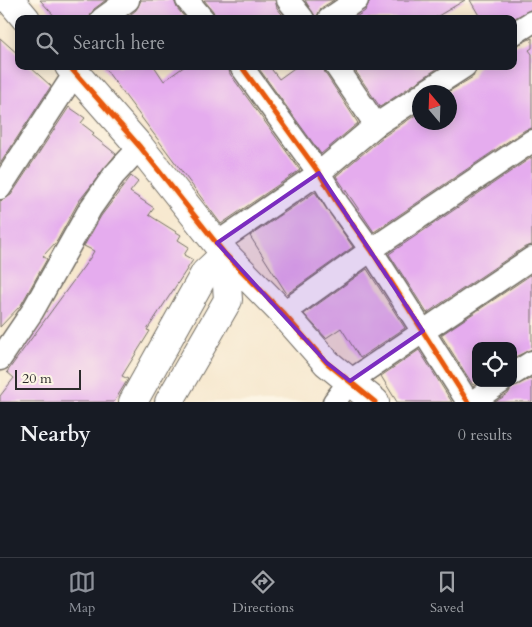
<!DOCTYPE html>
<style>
:root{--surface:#171b24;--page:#20242c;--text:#f1f3f6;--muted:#9ea1a6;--line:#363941;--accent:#8c9099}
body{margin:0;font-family:Cardo,serif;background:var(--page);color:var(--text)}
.controls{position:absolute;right:15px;bottom:15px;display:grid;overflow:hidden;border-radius:10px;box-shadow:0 2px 12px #0003}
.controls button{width:45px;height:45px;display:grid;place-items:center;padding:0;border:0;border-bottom:1px solid var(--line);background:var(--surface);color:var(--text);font:25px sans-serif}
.compass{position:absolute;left:412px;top:85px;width:45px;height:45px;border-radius:50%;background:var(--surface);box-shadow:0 2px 12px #0003;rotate:341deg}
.scale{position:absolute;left:15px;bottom:12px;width:66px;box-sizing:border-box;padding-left:5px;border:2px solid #2b2b2b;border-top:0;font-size:14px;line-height:18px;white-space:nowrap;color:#2b2b2b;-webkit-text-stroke:4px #fcf5e5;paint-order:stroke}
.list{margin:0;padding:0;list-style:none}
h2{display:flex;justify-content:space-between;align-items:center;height:65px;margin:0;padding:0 20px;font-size:21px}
h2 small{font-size:16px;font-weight:400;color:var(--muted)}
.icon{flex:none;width:28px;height:28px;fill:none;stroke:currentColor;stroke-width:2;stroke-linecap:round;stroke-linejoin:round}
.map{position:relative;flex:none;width:532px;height:402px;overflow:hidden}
.search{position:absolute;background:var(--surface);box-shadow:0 2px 12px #0003;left:15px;right:15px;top:15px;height:55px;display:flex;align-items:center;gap:12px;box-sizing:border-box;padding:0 18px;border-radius:10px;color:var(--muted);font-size:19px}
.sheet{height:155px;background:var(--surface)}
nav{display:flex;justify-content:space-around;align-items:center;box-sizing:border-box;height:70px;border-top:1px solid var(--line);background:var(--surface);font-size:14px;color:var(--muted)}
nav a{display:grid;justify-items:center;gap:2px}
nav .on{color:var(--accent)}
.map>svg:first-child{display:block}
.building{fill:#e5acee}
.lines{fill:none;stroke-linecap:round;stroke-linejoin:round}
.minor-casing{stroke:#726d64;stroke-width:25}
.tertiary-casing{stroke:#726d64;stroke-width:30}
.minor{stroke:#fff;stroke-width:22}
.tertiary{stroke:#fff;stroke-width:28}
.cycleway-casing{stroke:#fcf5e5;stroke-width:8}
.cycleway{stroke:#e8590c;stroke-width:5}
.marked{fill:#7b2cbf;fill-opacity:0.2;stroke:#7b2cbf;stroke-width:4;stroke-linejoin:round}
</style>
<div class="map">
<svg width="532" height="402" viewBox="0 0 532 402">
<rect width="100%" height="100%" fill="#fcf5e5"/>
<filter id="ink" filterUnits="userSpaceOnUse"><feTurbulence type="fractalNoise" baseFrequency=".02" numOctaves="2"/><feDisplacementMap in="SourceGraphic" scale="10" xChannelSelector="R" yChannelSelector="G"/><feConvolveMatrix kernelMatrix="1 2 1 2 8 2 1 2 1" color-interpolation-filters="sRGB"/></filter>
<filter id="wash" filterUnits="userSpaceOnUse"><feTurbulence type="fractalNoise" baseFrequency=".0096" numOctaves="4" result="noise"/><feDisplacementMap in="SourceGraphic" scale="20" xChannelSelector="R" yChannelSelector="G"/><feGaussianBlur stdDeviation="1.12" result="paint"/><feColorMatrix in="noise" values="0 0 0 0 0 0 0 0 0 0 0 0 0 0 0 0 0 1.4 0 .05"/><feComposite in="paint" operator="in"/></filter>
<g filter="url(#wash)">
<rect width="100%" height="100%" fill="#f6e7cd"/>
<g id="blocks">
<!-- building -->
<g class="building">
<polygon points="40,0 106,0 94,9 89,19 57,19"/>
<polygon points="141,0 174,0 177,8 186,19 125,19 136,10"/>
<polygon points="204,0 275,0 277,8 286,19 216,19 213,11"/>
<polygon points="305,0 334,0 321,8 316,19"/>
<polygon points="370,0 465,0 433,19 353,19 365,11"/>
<polygon points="470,0 532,0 532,9 513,19 481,19"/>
<polygon points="0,38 19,55 19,66 29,66 51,86 0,164"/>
<polygon points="532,38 532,48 529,50 532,54 532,128 525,130 374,232 336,176 384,136 420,112 420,122 450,122 448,92 473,77 478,66 513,66 513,47"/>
<polygon points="103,66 154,66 164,81 185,66 228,66 230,74 300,170 221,224"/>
<polygon points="257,66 269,66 279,79 297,66 323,66 325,73 358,123 321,154"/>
<polygon points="352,66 441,66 380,107"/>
<polygon points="69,107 85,118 81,123 94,133 92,135 116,154 79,201 57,241 43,256 47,259 21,305 0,327 0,201 11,195"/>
<polygon points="532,157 532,245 525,247 427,313 389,254"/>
<polygon points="131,176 138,182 130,192 154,208 149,215 181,235 178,240 189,247 184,255 193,260 147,330 150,331 122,376 128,379 114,402 0,402 0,396 14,378 7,372 90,258 94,251 84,246 101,216"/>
<polygon points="315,192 353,247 287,294 250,236"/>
<polygon points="367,269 405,328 360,358 341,328 326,338 304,314"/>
<polygon points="532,274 532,349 513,358 513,346 476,346 476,383 473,385 441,335"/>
<polygon points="419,350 452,402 397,402 381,376"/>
<polygon points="532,378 532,402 495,402 508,394 512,387"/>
</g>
</g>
</g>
<g filter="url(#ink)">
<use href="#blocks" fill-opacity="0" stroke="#726d64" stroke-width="1"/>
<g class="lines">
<defs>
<g id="minor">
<polyline points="187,0 203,19"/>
<polyline points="288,0 303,19"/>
<polyline points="102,19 128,0"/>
<polyline points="329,19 357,0"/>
<polyline points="513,34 532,22"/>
<polyline points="241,66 319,173 337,203 371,250 468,402"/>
<polyline points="336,66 376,125"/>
<polyline points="425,92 465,66"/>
<polyline points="0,188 75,73"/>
<polyline points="217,243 319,173 376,125 420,96"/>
<polyline points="283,313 371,250 532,141"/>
<polyline points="0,359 32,312 90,209 114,175 140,147"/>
<polyline points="513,374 532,362"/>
<polyline points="334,402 350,381 532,258"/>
<polyline points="472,402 500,383"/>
</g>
<g id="tertiary">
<polyline points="10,0 26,19"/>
<polyline points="69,66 140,147 225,254 283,313 327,363 375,402"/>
<polyline points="133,402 205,273 225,254"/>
<polyline points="169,402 228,300 225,254"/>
</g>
</defs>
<!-- minor casing -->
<use href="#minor" class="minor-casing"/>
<!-- tertiary casing -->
<use href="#tertiary" class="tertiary-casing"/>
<!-- minor -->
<use href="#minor" class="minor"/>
<!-- tertiary -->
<use href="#tertiary" class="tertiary"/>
<defs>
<g id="cycleway">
<polyline points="69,66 140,147 225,254 283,313 327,363 375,402"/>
<polyline points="241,66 319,173 337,203 371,250 468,402"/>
</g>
</defs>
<!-- cycleway casing -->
<use href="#cycleway" class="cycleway-casing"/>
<!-- cycleway -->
<use href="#cycleway" class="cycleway"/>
</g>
</g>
<!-- marked area -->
<path class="marked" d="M319,173L423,331L350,381L327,363L217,243Z"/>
</svg>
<div class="controls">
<button><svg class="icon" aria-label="locate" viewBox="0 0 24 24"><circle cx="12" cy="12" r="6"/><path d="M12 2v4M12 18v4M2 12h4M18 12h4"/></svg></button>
</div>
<svg class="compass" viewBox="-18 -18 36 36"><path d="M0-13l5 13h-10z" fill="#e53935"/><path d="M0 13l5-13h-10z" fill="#9ea1a6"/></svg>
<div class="scale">20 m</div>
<div class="search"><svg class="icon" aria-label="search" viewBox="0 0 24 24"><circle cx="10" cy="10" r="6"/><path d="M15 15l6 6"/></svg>Search here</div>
</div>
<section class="sheet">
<h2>Nearby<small>0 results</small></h2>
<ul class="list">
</ul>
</section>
<nav>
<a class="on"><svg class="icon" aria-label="map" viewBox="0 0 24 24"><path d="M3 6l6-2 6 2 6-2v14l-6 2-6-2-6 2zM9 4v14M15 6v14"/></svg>Map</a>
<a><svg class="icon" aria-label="directions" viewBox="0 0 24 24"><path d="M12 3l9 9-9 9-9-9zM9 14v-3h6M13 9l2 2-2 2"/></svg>Directions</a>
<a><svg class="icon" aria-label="saved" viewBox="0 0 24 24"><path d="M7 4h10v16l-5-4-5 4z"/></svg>Saved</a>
</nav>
